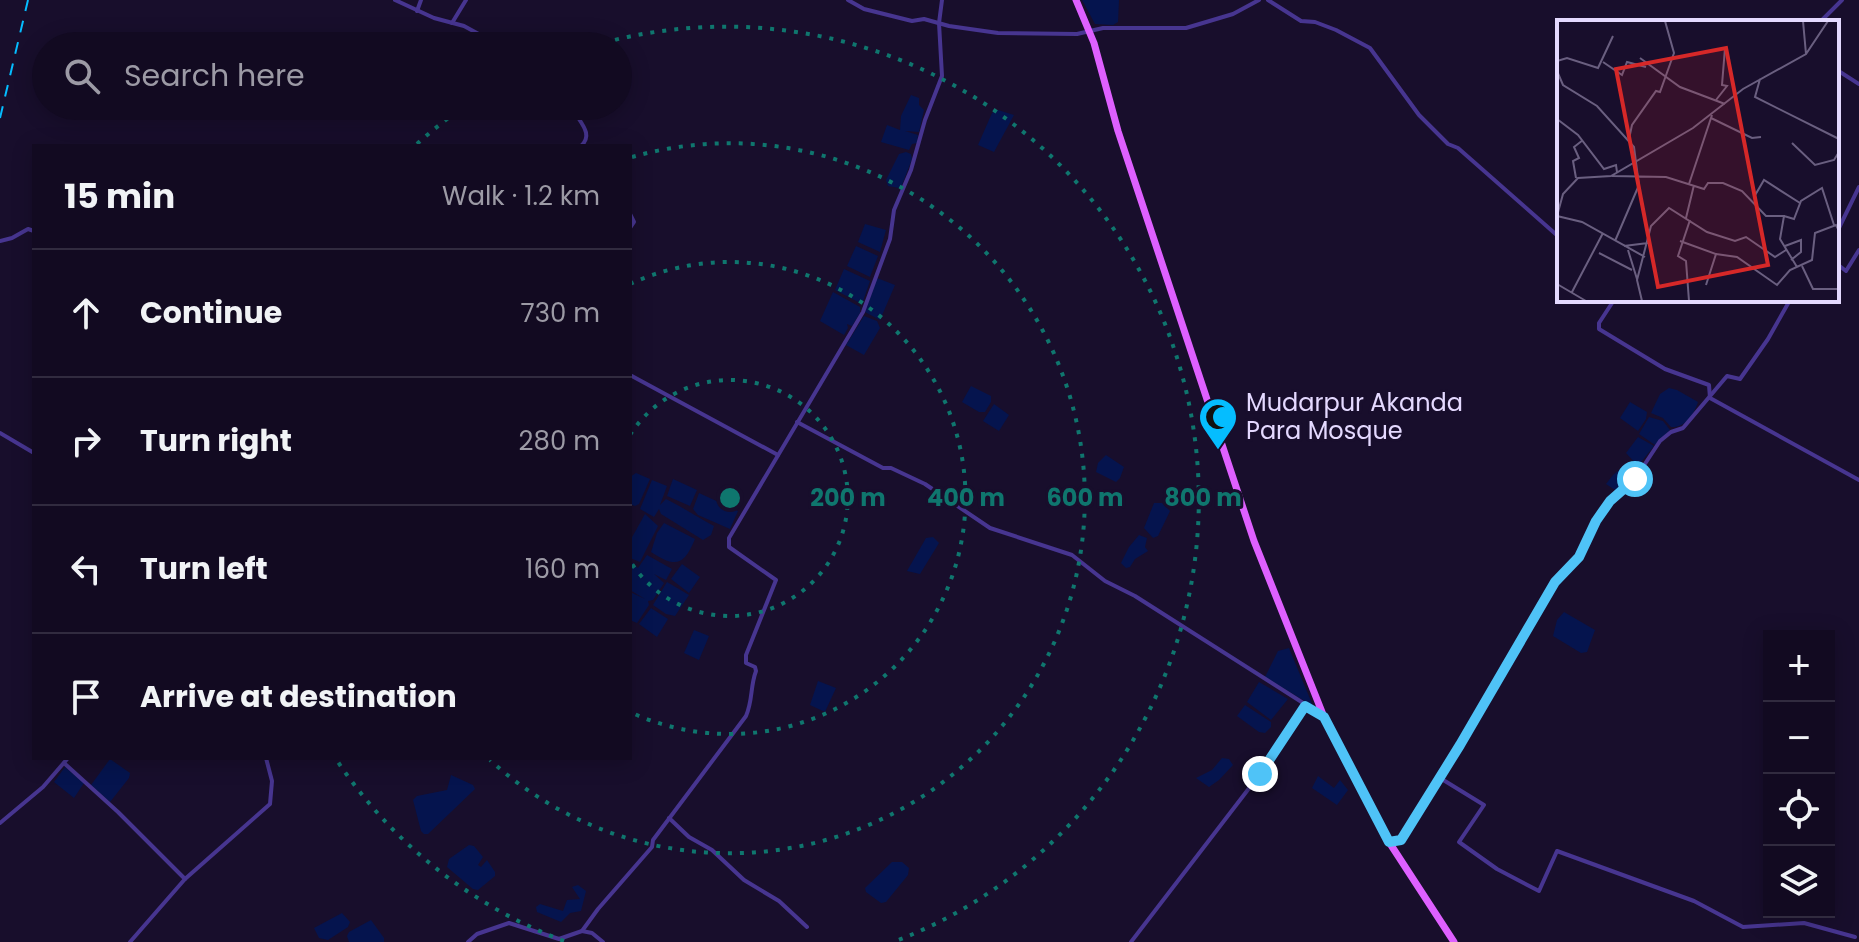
<!DOCTYPE html>
<meta charset="utf-8">
<style>
:root{--surface:#120a21;--page:#1f182e;--text:#f1f3f6;--muted:#9c9aa5;--line:#312b3f}
body{margin:0;font-family:Poppins,sans-serif;background:var(--page);color:var(--text)}
.controls{position:absolute;right:24px;bottom:24px;display:grid;overflow:hidden;border-radius:0px;box-shadow:0 4px 20px #0003}
.controls button{width:72px;height:72px;display:grid;place-items:center;padding:0;border:0;border-bottom:2px solid var(--line);background:var(--surface);color:var(--text);font:40px sans-serif}
.stop{position:absolute;width:24px;height:24px;margin:-18px;border:6px solid #4fc3f7;border-radius:50%;background:#fff}
.stop.end{background:#4fc3f7;border-color:#fff;box-shadow:0 2px 8px #0008}
.list{margin:0;padding:0;list-style:none}
h2{display:flex;justify-content:space-between;align-items:center;height:104px;margin:0;padding:0 32px;font-size:34px}
h2 small{font-size:26px;font-weight:400;color:var(--muted)}
.list li{display:grid;grid-template-columns:52px 1fr auto;gap:24px;align-items:center;box-sizing:border-box;height:128px;padding:0 32px;border-top:2px solid var(--line)}
.list b{display:block;font-size:30px;white-space:nowrap}
.list em{font-size:26px;font-style:normal;color:var(--muted)}
.icon{flex:none;width:44px;height:44px;fill:none;stroke:currentColor;stroke-width:2;stroke-linecap:round;stroke-linejoin:round}
.map{position:relative;flex:none;width:1859px;height:942px;overflow:hidden}
.search{position:absolute;background:var(--surface);box-shadow:0 4px 20px #0003;left:32px;top:32px;width:600px;height:88px;display:flex;align-items:center;gap:20px;box-sizing:border-box;padding:0 28px;border-radius:44px;color:var(--muted);font-size:30px}
.panel{position:absolute;background:var(--surface);box-shadow:0 4px 20px #0003;left:32px;top:144px;width:600px;height:616px;border-radius:0px}
.map>svg:first-child{display:block}
.water{fill:#05144e}
.lines{fill:none;stroke-linecap:round;stroke-linejoin:round}
.minor{stroke:#473590;stroke-width:4}
.primary{stroke:#de60ff;stroke-width:7}
.rail{stroke:#05bdff;stroke-width:2;stroke-dasharray:12 10;stroke-linecap:butt}
.route{stroke:#4fc3f7;stroke-width:10}
.ring{fill:none;stroke:#0f766e;stroke-width:4;stroke-dasharray:4 8}
.labels{text-anchor:middle;stroke-width:6;stroke-linejoin:round;paint-order:stroke}
.poi-label{font-size:24px;fill:#e4d9ff;stroke:#180e2c;text-anchor:start}
.inset-road{fill:none;stroke:#6a5f80;stroke-width:2}
.view{fill:#d62828;fill-opacity:0.15;stroke:#d62828;stroke-width:4}
.inset-edge{fill:none;stroke:#e4d9ff;stroke-width:4}
.centre{fill:#0f766e;stroke:#180e2c;stroke-width:4}
.ring-label{font-size:24px;text-anchor:middle;font-weight:bold;fill:#0f766e;stroke:#180e2c;stroke-width:6;stroke-linejoin:round;paint-order:stroke}
</style>
<div class="map">
<svg width="1859" height="942" viewBox="0 0 1859 942">
<rect width="100%" height="100%" fill="#180e2c"/>
<!-- water -->
<g class="water">
<polygon points="1082,0 1119,0 1118,22 1113,25 1095,24"/>
<polygon points="911,95 919,98 919,105 924,110 919,132 905,131 918,135 917,143 912,144 909,150 881,142 887,125 900,130 901,116"/>
<polygon points="998,110 1014,115 994,152 978,145 992,113"/>
<polygon points="906,152 911,154 912,159 902,185 899,188 888,186 886,180 899,154"/>
<polygon points="865,224 886,230 880,252 858,242"/>
<polygon points="856,246 878,256 870,277 847,266"/>
<polygon points="844,269 870,281 862,304 835,290"/>
<polygon points="877,278 895,285 880,320 865,312"/>
<polygon points="833,292 860,307 860,313 852,326 847,324 848,328 844,335 820,321"/>
<polygon points="864,316 877,321 880,328 864,355 846,345"/>
<polygon points="971,386 991,396 991,402 985,412 979,412 962,402"/>
<path d="M1669,388L1677,390L1698,402C1694,414 1686,428 1671,427L1663,418L1651,413L1660,394Z"/>
<polygon points="1630,402 1647,412 1646,419 1638,431 1620,418"/>
<polygon points="994,404 1009,415 999,431 983,421"/>
<polygon points="1649,417 1663,421 1670,430 1655,445 1639,434"/>
<polygon points="1638,437 1654,446 1638,466 1626,453"/>
<polygon points="1106,455 1124,467 1120,478 1116,482 1096,472 1098,463"/>
<polygon points="1629,462 1636,468 1632,479 1615,490 1606,484 1613,475"/>
<polygon points="636,473 650,479 639,504 635,506 630,504 630,477"/>
<polygon points="673,479 697,490 690,506 667,496"/>
<path d="M652,480L667,486L660,505L666,499C684,508 697,517 714,526L711,535L703,540L661,514L659,509L654,517L640,509Z"/>
<polygon points="699,493 738,511 730,529 698,515 693,509"/>
<polygon points="1154,503 1162,503 1170,511 1158,536 1153,538 1144,528"/>
<polygon points="645,514 658,526 640,562 630,558 630,541"/>
<path d="M664,523L695,539C684,566 675,568 651,552L657,533Z"/>
<polygon points="1139,535 1147,538 1145,547 1148,551 1135,559 1130,567 1126,568 1121,563 1129,547"/>
<polygon points="933,537 939,543 920,574 907,571 926,538"/>
<polygon points="647,555 672,569 666,580 654,574 664,583 653,600 648,601 649,605 637,623 630,620 630,592 645,599 630,590 630,561 638,568"/>
<polygon points="682,564 700,577 689,593 671,579"/>
<polygon points="667,582 689,595 675,616 666,614 653,605"/>
<polygon points="651,608 668,619 657,637 639,624"/>
<polygon points="1564,612 1595,630 1587,652 1581,653 1553,636 1557,620"/>
<polygon points="694,630 709,636 699,660 684,653"/>
<polygon points="1289,648 1313,706 1265,677 1278,651"/>
<polygon points="818,681 836,688 825,712 810,705"/>
<polygon points="1259,682 1288,699 1271,720 1247,702"/>
<polygon points="1245,705 1271,722 1271,727 1265,733 1259,732 1237,716"/>
<polygon points="1222,758 1229,759 1233,765 1219,780 1209,787 1196,778 1212,770"/>
<polygon points="110,759 130,773 129,778 110,802 91,785"/>
<polygon points="65,767 84,783 74,798 54,782"/>
<polygon points="451,775 473,785 475,789 428,834 424,834 421,831 413,800 417,796 447,790"/>
<polygon points="1318,776 1334,788 1340,780 1348,790 1337,805 1312,788"/>
<polygon points="469,845 474,846 483,857 478,865 481,867 487,860 495,872 495,876 478,890 473,889 447,867 449,859"/>
<polygon points="892,862 902,862 909,868 908,875 886,902 881,903 866,892 865,888"/>
<polygon points="578,885 586,891 581,911 570,913 561,922 537,912 536,907 540,904 563,911 567,900 580,899 572,887"/>
<polygon points="342,913 350,922 348,927 328,940 319,938 314,928"/>
<polygon points="371,920 384,938 384,942 349,942 347,936 349,932"/>
</g>
<g class="lines">
<!-- minor -->
<g class="minor">
<polyline points="395,0 434,18 464,26 486,38 508,41 513,46"/>
<polyline points="848,0 864,9 912,21 924,19 949,26 998,33 1077,34 1103,28 1186,28 1233,14 1259,0"/>
<polyline points="1268,0 1301,21 1315,22 1336,30 1370,48 1419,115 1448,144 1458,148 1559,237"/>
<polyline points="417,11 421,0"/>
<polyline points="1820,22 1842,0"/>
<polyline points="452,23 466,0"/>
<polyline points="1837,70 1859,84"/>
<path d="M581,146C591,137 585,128 579,119L582,106"/>
<polyline points="630,214 634,222 630,228"/>
<polyline points="1837,232 1859,187"/>
<polyline points="0,241 12,238 28,229 34,231"/>
<polyline points="1837,264 1846,271 1859,250"/>
<polyline points="1614,300 1599,323 1599,329 1665,369 1709,385 1710,398 1859,480"/>
<polyline points="630,375 778,455"/>
<polyline points="797,422 883,468 891,468 925,484 990,528 1072,555 1105,581 1135,596 1322,715"/>
<polyline points="0,433 34,453"/>
<polyline points="64,763 118,812 185,879"/>
<polyline points="1440,778 1484,805 1459,842 1497,869 1539,891 1557,851 1694,901 1743,927 1804,923 1855,937"/>
<polyline points="669,818 689,837 712,850 744,880 779,901 807,927"/>
<polyline points="0,823 43,787 68,758"/>
<polyline points="1389,842 1401,840 1460,745 1555,582 1579,557 1596,521 1610,501 1635,479 1660,441 1671,432 1683,428 1727,376 1740,379 1768,339 1790,300"/>
<polyline points="582,931 592,933 603,942"/>
<polyline points="130,942 185,879 270,804 272,781 266,758"/>
<path d="M468,942L477,934L509,923L559,939L582,931L598,909L652,847L653,840L746,716C753,700 750,687 756,671L755,667L746,663V655L776,580L729,547V538L863,312L890,239L894,210L911,170L925,120L942,76L939,23L942,0"/>
<polyline points="1131,942 1260,774 1305,706"/>
</g>
<!-- primary -->
<polyline class="primary" points="1076,0 1094,43 1118,131 1254,541 1324,717 1389,842 1454,942"/>
<!-- rail -->
<polyline class="rail" points="0,118 28,0"/>
</g>
<g class="lines">
<!-- route -->
<polyline class="route" points="1260,774 1305,706 1324,717 1389,842 1401,840 1460,745 1555,582 1579,557 1596,521 1610,501 1635,479"/>
</g>
<!-- distance rings -->
<g class="ring">
<path d="M630 435A118 118 0 1 1 630 561"/>
<path d="M630 284A236 236 0 1 1 630 712"/>
<path d="M632 157A355 355 0 1 1 490 760"/>
<path d="M564 941A473 473 0 0 1 336 759M417 144A473 473 0 0 1 462 108M592 46A473 473 0 0 1 896 941"/>
</g>
<!-- icons -->
<defs>
<symbol id="mosque-pin" viewBox="-11 -11 22 30"><path d="M0 17L-7.5 6A9.5 9.5 0 1 1 7.5 6Z" fill="#05bdff" stroke="#180e2c"/><path d="M3.5-4.9A6 6 0 1 0 3.5 4.9A5 5 0 1 1 3.5-4.9Z" fill="#111"/></symbol>
</defs>
<g fill-rule="evenodd">
<use href="#mosque-pin" x="1196" y="395" width="44" height="60"/>
</g>
<g class="labels">
<!-- poi labels -->
<g class="poi-label">
<text x="1246" y="411">Mudarpur Akanda<tspan x="1246" dy="28">Para Mosque</tspan></text>
</g>
</g>
<!-- overview -->
<g transform="translate(1557 20)">
<rect width="282" height="282" fill="#180e2c"/>
<path class="inset-road" d="M246,1L249,34M83,38L123,67L168,84M0,41L10,38L41,48L56,16M46,42L65,55L70,42L89,47M0,51L6,65L40,86L77,127L82,165L58,221M203,59L198,77L282,119M159,80L170,66L165,65L168,28M154,98L195,118L204,117M0,99L21,115L47,149L59,145L60,152M72,119L75,105L99,71L103,72L117,33L108,1M235,123L258,145L277,140L282,132M55,156L109,157L147,169L151,163H166L185,171L209,196H227L223,219L240,247M19,158L16,141L22,138L17,127L26,120M132,164L155,95M197,177L207,160L243,183M0,196L25,202L88,237M0,196L6,174L21,158L54,156L136,108L186,69L249,34L271,1M227,196L237,199L244,181L265,168L277,205M129,198L137,165M123,221L159,234L149,265M67,226L91,223M228,226L244,220V232L234,240M71,230L80,259M42,233L75,250M159,234L180,237L220,265L233,250L255,240L258,213L279,205L282,211M245,246L256,269H282M0,264L29,281M15,272L46,213M85,281L80,260L94,206L112,188L150,212L178,221L189,217L218,237L229,230M132,281L129,241L121,236L133,200"/>
<path class="view" d="M169,28L211,245L101,267L59,49Z"/>
<rect width="282" height="282" class="inset-edge"/>
</g>
<circle cx="730" cy="498" r="12" class="centre"/>
<g class="ring-label">
<text x="848" y="506">200 m</text>
<text x="966" y="506">400 m</text>
<text x="1085" y="506">600 m</text>
<text x="1203" y="506">800 m</text>
</g>
</svg>
<div class="controls">
<button>+</button>
<button>−</button>
<button><svg class="icon" aria-label="locate" viewBox="0 0 24 24"><circle cx="12" cy="12" r="6"/><path d="M12 2v4M12 18v4M2 12h4M18 12h4"/></svg></button>
<button><svg class="icon" aria-label="layers" viewBox="0 0 24 24"><path d="M12 4l9 5-9 5-9-5zM3 14l9 5 9-5"/></svg></button>
</div>
<div class="stop" style="left:1635px;top:479px"></div>
<div class="stop end" style="left:1260px;top:774px"></div>
<div class="search"><svg class="icon" aria-label="search" viewBox="0 0 24 24"><circle cx="10" cy="10" r="6"/><path d="M15 15l6 6"/></svg>Search here</div>
<section class="panel">
<h2>15 min<small>Walk · 1.2 km</small></h2>
<ul class="list">
<li><svg class="icon" aria-label="ahead" viewBox="0 0 24 24"><path d="M12 20V5M6 11l6-6 6 6"/></svg><div><b>Continue</b></div><em>730 m</em></li>
<li><svg class="icon" aria-label="right" viewBox="0 0 24 24"><path d="M7 20v-9h11M14 6l5 5-5 5"/></svg><div><b>Turn right</b></div><em>280 m</em></li>
<li><svg class="icon" aria-label="left" viewBox="0 0 24 24"><path d="M17 20v-9H6M10 6l-5 5 5 5"/></svg><div><b>Turn left</b></div><em>160 m</em></li>
<li><svg class="icon" aria-label="arrive" viewBox="0 0 24 24"><path d="M6 21V4h12l-3 4 3 4H6"/></svg><div><b>Arrive at destination</b></div></li>
</ul>
</section>
</div>
